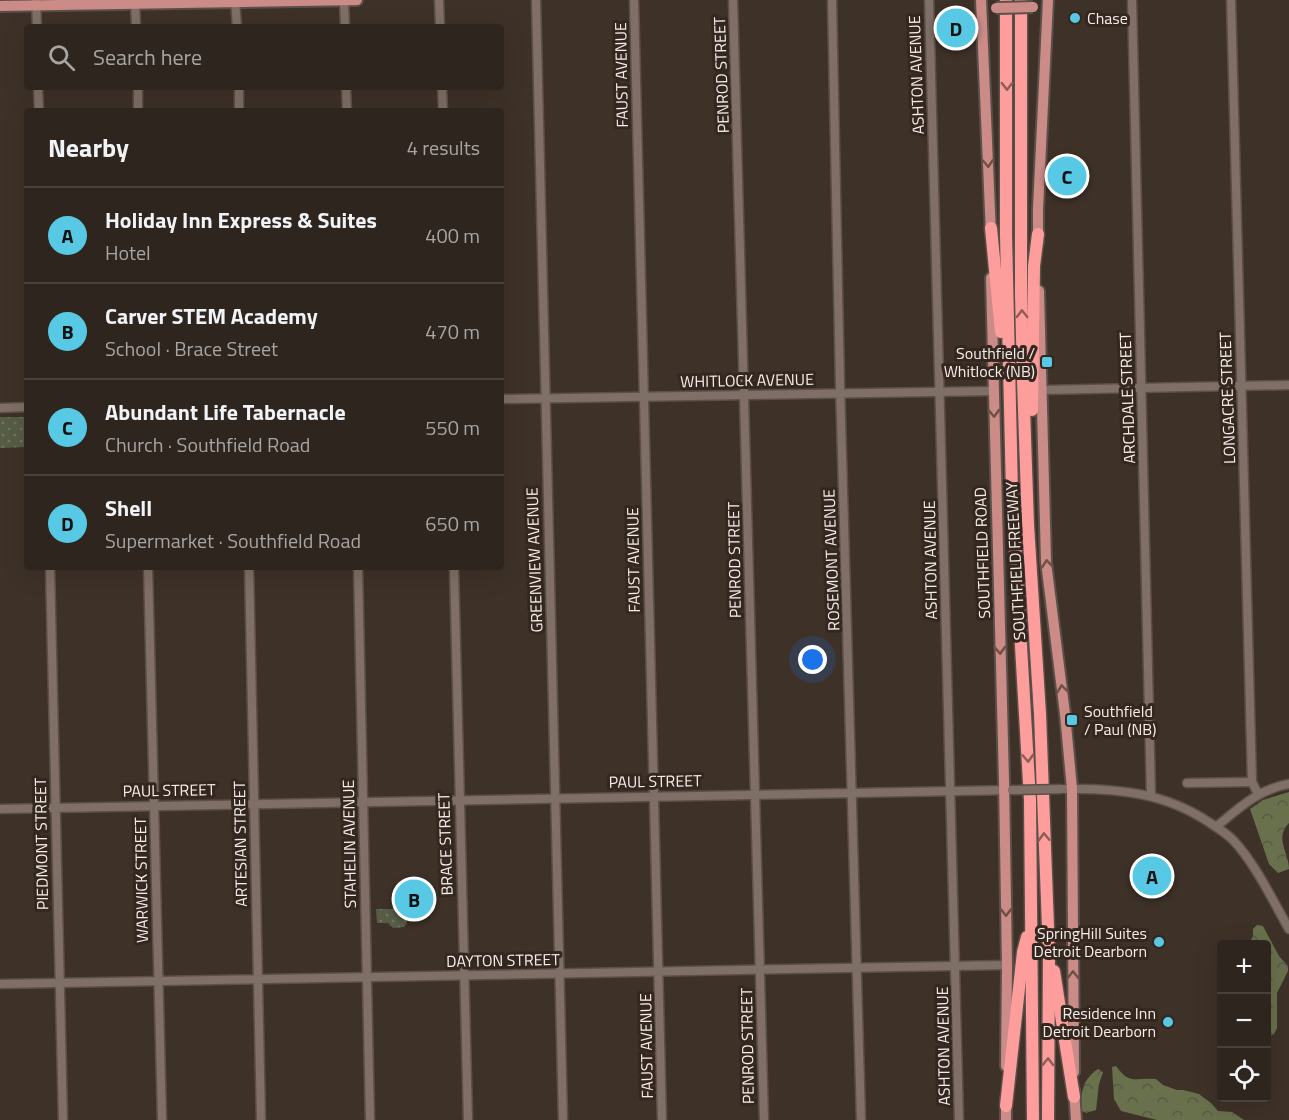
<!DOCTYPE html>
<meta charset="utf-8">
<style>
:root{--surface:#2e251e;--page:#362d27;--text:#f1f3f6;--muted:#a7a5a4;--line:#49423c;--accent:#58c9e4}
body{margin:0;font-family:"Titillium Web",sans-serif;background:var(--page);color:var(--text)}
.controls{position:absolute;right:18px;bottom:18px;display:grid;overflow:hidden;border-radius:6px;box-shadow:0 6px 24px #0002}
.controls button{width:54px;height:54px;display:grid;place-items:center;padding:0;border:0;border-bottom:2px solid var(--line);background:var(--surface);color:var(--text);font:30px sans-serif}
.you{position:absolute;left:813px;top:660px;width:21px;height:21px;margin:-15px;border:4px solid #fff;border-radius:50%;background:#1a73e8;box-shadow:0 0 0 9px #1a73e833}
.badge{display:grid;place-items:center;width:39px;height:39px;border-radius:50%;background:var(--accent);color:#111;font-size:20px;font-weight:700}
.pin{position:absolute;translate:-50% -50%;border:3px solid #fff;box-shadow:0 2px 6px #0006}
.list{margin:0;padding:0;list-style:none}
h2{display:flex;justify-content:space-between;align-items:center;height:78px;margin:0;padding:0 24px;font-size:26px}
h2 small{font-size:20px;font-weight:400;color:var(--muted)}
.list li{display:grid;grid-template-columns:39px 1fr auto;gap:18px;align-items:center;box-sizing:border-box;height:96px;padding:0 24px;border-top:2px solid var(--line)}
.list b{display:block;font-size:22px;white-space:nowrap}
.list p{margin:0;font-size:20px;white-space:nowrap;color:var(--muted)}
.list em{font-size:20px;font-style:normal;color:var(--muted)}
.icon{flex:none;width:33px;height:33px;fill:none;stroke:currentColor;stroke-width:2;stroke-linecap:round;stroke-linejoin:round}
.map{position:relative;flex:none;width:1289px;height:1120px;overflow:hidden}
.search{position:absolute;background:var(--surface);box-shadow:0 6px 24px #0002;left:24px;top:24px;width:480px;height:66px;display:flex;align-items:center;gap:15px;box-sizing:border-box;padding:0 21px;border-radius:6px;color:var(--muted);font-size:22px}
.panel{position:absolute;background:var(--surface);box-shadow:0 6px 24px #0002;left:24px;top:108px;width:480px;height:462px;border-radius:6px}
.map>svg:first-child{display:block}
.grass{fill:url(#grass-dots)}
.forest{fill:url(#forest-crowns)}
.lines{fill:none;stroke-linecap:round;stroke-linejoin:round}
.minor-casing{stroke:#5b5049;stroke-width:11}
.major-casing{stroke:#5b5049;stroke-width:14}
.highway-casing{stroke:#5b5049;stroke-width:15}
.minor{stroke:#7f6f66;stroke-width:8}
.major{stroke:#cb8b86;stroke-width:10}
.highway{stroke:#fe9e9c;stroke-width:12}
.minor-bridge-casing{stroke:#5b5049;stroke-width:11;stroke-linecap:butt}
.major-bridge-casing{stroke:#5b5049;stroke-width:14;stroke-linecap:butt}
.minor-bridge{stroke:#7f6f66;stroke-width:8}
.major-bridge{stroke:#cb8b86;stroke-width:10}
.oneway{stroke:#8f5d57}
.oneway2{stroke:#704f48}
.poi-dot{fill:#58c9e4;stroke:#34271f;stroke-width:2}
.labels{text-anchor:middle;stroke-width:6;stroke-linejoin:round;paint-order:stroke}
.poi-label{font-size:16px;fill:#f6ede8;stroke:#34271f;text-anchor:end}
.street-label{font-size:16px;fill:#f6ede8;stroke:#34271f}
</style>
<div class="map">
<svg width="1289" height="1120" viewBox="0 0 1289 1120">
<defs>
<pattern id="grass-dots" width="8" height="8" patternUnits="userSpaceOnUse" patternTransform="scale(1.5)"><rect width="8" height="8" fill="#575d45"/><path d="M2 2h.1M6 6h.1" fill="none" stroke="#707560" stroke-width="1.8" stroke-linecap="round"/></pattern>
<pattern id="forest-crowns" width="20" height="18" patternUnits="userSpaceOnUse" patternTransform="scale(1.5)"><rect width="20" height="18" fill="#68704c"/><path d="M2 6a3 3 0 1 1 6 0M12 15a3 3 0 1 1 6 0" fill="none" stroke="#585949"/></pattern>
</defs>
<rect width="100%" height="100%" fill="#3e3128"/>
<!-- grass -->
<g class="grass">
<polygon points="0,417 27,417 27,447 0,448"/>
<polygon points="376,909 407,909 407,923 404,927 393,928 388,923 377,923"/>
</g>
<!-- forest -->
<g class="forest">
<path d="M1289,792V823C1274,838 1289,853 1289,869L1278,873L1269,864L1250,809L1263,800Z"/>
<polygon points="1257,925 1263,926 1279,956 1288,966 1288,971 1277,993 1277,1028 1274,1034 1267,1037 1266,944 1249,944 1253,936 1253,929"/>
<path d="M1116,1066C1130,1086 1136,1077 1156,1079L1163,1085L1177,1090H1183L1199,1094L1211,1103L1218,1111L1232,1112L1244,1120H1157L1121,1111L1114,1099L1112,1067Z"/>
<path d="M1098,1069L1103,1072L1099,1084L1096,1110L1086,1113L1082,1111C1080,1093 1082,1080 1098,1069Z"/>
</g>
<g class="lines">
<defs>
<g id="minor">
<polyline points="36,0 37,27"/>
<polyline points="135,0 136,27"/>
<polyline points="235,0 237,27"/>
<polyline points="344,0 345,27"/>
<polyline points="439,0 440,27"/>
<polyline points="536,0 563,1120"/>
<polyline points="634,0 662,1120"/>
<polyline points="733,0 764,1120"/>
<polyline points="832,0 840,385 861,1120"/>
<polyline points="929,0 959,1120"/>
<polyline points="1132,0 1151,795"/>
<polyline points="1231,0 1252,782 1258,794"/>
<polyline points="38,87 39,111"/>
<polyline points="138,87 138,111"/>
<polyline points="239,87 239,111"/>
<polyline points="346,87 347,111"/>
<polyline points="442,87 443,111"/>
<polyline points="1042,390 1289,385"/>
<polyline points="501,399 993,391"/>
<polyline points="0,408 27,407"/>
<polyline points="50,567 63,1120"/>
<polyline points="148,567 162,1120"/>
<polyline points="249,567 261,1120"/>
<polyline points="358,567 370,1120"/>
<polyline points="454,567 468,1120"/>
<polyline points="1187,783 1252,782"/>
<path d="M1066,789C1118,788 1166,793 1210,823C1218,828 1226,833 1233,840C1255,863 1273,901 1289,929"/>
<polyline points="0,809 1010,790"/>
<path d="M1216,827C1239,808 1259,789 1289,784"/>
<polyline points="0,984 1007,965"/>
</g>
<g id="major">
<polyline points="981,0 991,235"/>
<polyline points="0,6 357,0"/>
<polyline points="1038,242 1038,209 1048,0"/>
<polyline points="991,278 1004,781 1007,965 1006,1066"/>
<polyline points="1039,291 1046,562 1065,714 1072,789 1074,1072"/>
<polyline points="1074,1090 1076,1120"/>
<polyline points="1006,1120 1006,1099"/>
</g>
<g id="highway">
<polyline points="1006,0 1006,235 1012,492 1030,800 1033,1120"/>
<polyline points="1021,0 1021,293 1023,380 1028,525 1040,714 1049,954 1048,1120"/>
<polyline points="991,228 1001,332"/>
<polyline points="1032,410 1034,266 1038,234"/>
<polyline points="1054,971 1074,1097"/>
<polyline points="1006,1106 1023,952 1027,937"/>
</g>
</defs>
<!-- minor casing -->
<use href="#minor" class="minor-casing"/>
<!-- major casing -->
<use href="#major" class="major-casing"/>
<!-- highway casing -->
<use href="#highway" class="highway-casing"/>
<!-- minor -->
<use href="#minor" class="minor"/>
<!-- major -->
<use href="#major" class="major"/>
<!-- highway -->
<use href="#highway" class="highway"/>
<defs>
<polyline id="minor-bridge" points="1012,790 1062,789"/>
<polyline id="major-bridge" points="996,8 1033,7"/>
</defs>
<!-- minor-bridge casing -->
<use href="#minor-bridge" class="minor-bridge-casing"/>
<!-- major-bridge casing -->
<use href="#major-bridge" class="major-bridge-casing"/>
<!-- minor-bridge -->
<use href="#minor-bridge" class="minor-bridge"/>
<!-- major-bridge -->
<use href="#major-bridge" class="major-bridge"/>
</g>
<!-- one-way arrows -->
<defs><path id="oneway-chevron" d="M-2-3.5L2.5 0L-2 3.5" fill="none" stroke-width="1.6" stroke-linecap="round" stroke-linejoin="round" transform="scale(1.5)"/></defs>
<g class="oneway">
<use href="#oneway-chevron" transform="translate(1007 86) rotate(90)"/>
<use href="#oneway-chevron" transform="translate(1022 314) rotate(-91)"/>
<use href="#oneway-chevron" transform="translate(1028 758) rotate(87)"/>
<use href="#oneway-chevron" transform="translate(1044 837) rotate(-92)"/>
<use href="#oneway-chevron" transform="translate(1048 1062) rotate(-89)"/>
</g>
<g class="oneway2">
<use href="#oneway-chevron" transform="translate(988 163) rotate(87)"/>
<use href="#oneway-chevron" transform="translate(994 413) rotate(88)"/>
<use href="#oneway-chevron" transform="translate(1047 564) rotate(-95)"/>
<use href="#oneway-chevron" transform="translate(1000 650) rotate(88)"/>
<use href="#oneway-chevron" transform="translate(1062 689) rotate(-97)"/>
<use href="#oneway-chevron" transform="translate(1006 912) rotate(89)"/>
<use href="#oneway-chevron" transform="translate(1073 975) rotate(-91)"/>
</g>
<!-- markers -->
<g class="poi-dot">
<circle cx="1075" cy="18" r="6"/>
<rect x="1041" y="356" width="12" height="12" rx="3"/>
<rect x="1066" y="714" width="12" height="12" rx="3"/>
<circle cx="1159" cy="942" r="6"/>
<circle cx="1168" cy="1022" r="6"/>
</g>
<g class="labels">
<!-- poi labels -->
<g class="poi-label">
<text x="1087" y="24" text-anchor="start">Chase</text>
<text x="1035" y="359">Southfield /<tspan x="1035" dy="18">Whitlock (NB)</tspan></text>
<text x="1084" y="717" text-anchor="start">Southfield<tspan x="1084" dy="18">/ Paul (NB)</tspan></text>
<text x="1147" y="939">SpringHill Suites<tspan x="1147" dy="18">Detroit Dearborn</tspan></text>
<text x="1156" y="1019">Residence Inn<tspan x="1156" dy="18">Detroit Dearborn</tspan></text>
</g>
<!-- street labels -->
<g class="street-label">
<text transform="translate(621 75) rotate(-91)" y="6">FAUST AVENUE</text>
<text transform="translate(721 75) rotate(-92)" y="6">PENROD STREET</text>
<text transform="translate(916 75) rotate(-92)" y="6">ASHTON AVENUE</text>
<text transform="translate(747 380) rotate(-1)" y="6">WHITLOCK AVENUE</text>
<text transform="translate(1127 398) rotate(-92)" y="6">ARCHDALE STREET</text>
<text transform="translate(1227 398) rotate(-92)" y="6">LONGACRE STREET</text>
<text transform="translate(982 553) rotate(-92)" y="6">SOUTHFIELD ROAD</text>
<text transform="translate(534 560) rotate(-92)" y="6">GREENVIEW AVENUE</text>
<text transform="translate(633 560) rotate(-91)" y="6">FAUST AVENUE</text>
<text transform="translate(734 560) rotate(-91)" y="6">PENROD STREET</text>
<text transform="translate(831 560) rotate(-92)" y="6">ROSEMONT AVENUE</text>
<text transform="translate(930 560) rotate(-91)" y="6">ASHTON AVENUE</text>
<text transform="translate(1015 561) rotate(-93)" y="6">SOUTHFIELD FREEWAY</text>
<text transform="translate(655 781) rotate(-1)" y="6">PAUL STREET</text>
<text transform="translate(169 790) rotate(-1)" y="6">PAUL STREET</text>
<text transform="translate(41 844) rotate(-91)" y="6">PIEDMONT STREET</text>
<text transform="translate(240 844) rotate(-91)" y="6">ARTESIAN STREET</text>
<text transform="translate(349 844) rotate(-91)" y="6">STAHELIN AVENUE</text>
<text transform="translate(445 844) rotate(-92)" y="6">BRACE STREET</text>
<text transform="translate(141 880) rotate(-91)" y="6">WARWICK STREET</text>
<text transform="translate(503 960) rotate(-1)" y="6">DAYTON STREET</text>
<text transform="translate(646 1046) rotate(-91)" y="6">FAUST AVENUE</text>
<text transform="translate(747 1046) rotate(-91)" y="6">PENROD STREET</text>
<text transform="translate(943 1046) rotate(-91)" y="6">ASHTON AVENUE</text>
</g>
</g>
</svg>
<div class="controls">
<button>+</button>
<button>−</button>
<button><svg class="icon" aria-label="locate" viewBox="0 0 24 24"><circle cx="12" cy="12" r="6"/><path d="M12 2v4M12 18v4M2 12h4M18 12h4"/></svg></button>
</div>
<div class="you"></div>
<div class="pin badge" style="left:1152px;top:876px">A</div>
<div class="pin badge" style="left:414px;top:899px">B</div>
<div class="pin badge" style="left:1067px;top:176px">C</div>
<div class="pin badge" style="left:956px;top:28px">D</div>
<div class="search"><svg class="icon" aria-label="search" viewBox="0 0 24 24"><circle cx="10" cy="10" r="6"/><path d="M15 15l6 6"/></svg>Search here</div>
<section class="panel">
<h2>Nearby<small>4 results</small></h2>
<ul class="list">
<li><span class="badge">A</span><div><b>Holiday Inn Express &amp; Suites</b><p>Hotel</p></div><em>400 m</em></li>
<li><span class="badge">B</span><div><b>Carver STEM Academy</b><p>School · Brace Street</p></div><em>470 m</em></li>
<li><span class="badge">C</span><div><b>Abundant Life Tabernacle</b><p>Church · Southfield Road</p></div><em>550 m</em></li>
<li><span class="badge">D</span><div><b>Shell</b><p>Supermarket · Southfield Road</p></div><em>650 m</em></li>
</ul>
</section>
</div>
